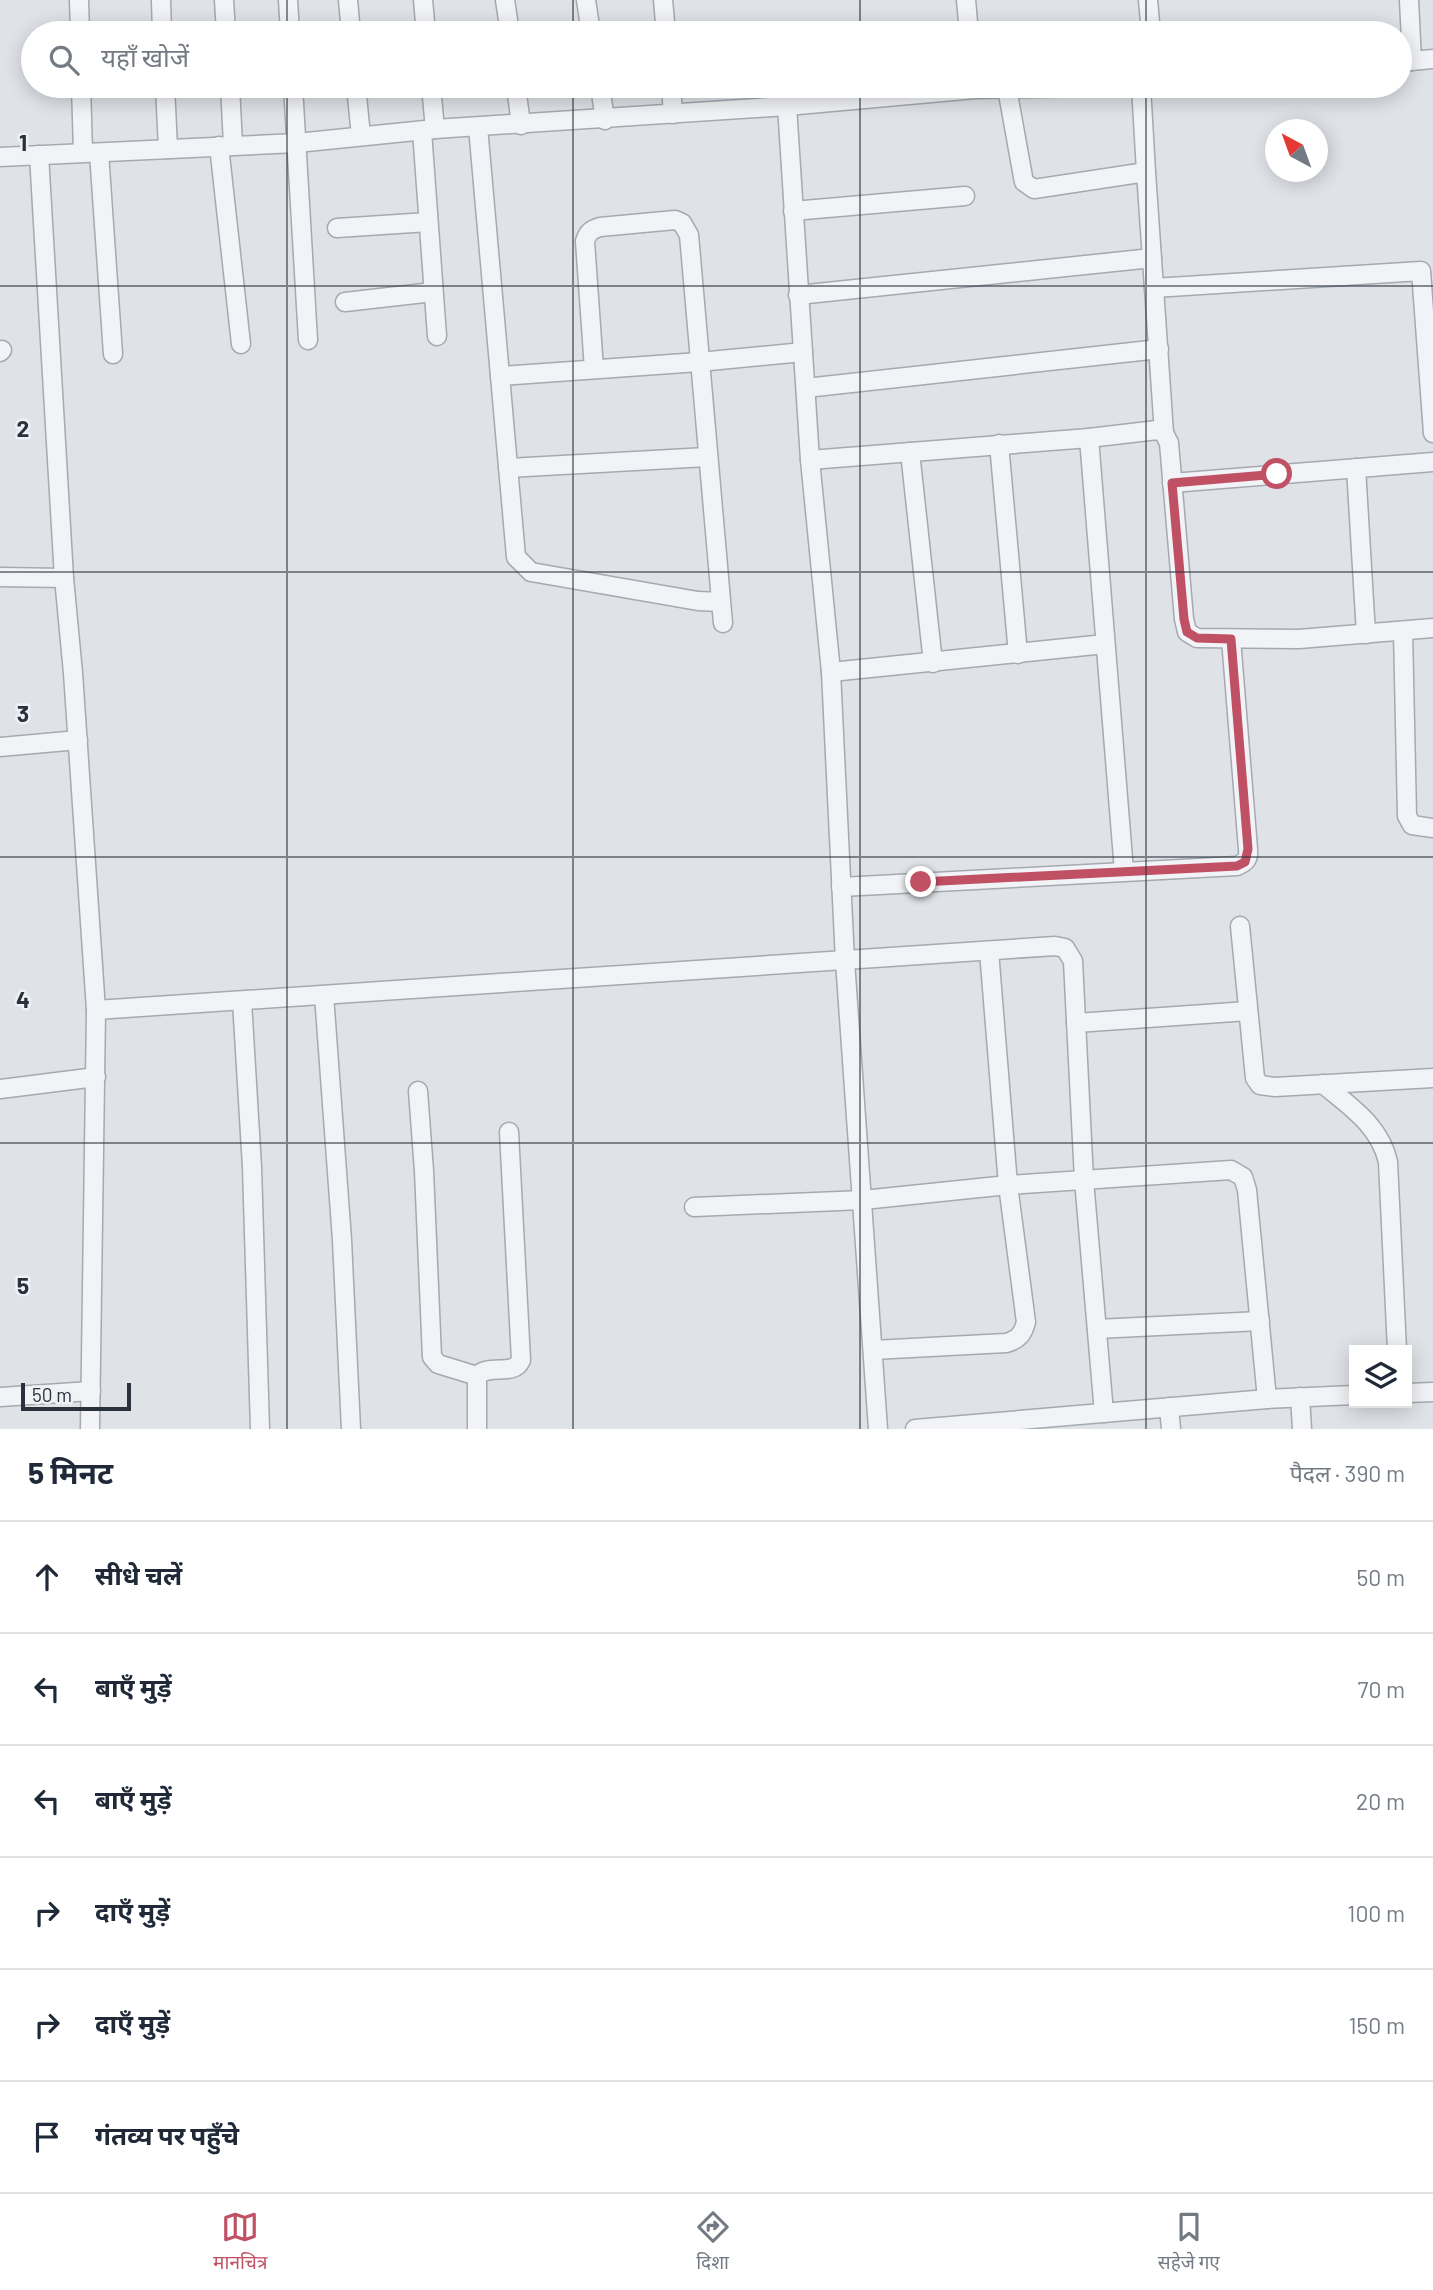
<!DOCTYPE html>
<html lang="hi">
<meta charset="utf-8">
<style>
:root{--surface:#fff;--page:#f2f2f3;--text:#1f2937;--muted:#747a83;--line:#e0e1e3;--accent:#c05064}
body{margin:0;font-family:Barlow,"Noto Sans Devanagari",sans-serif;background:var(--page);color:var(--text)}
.controls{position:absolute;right:21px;bottom:21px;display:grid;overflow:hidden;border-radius:0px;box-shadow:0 4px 18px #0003}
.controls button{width:63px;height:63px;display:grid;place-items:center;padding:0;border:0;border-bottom:2px solid var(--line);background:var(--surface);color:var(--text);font:35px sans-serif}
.compass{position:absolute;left:1265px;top:119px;width:63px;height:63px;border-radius:50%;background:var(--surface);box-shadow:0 4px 18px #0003;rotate:319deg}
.scale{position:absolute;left:21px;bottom:18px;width:110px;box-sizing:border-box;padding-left:7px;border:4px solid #2a313c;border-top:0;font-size:19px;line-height:24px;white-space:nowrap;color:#2a313c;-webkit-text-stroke:5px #eef1f5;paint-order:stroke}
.stop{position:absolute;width:21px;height:21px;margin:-16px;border:5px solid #c05064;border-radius:50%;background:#fff}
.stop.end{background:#c05064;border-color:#fff;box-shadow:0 2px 7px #0008}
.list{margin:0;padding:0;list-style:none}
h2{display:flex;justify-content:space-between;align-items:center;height:91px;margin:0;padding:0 28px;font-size:30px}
h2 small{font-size:23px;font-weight:400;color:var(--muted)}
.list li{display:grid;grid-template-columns:46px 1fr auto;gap:21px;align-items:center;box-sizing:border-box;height:112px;padding:0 28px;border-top:2px solid var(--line)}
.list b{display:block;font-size:26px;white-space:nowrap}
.list em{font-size:23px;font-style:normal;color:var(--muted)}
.icon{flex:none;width:38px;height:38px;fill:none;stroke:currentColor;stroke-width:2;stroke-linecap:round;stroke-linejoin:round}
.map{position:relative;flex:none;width:1433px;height:1429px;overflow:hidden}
.search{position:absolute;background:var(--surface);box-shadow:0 4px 18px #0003;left:21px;right:21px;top:21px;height:77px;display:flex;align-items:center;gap:18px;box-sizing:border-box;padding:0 24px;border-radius:38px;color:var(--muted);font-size:26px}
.sheet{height:763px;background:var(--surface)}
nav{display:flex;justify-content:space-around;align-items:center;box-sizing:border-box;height:98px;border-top:2px solid var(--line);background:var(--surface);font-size:19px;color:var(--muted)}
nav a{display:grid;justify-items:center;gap:4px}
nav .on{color:var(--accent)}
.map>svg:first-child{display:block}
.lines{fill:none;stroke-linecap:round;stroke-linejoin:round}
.street-casing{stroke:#a5a9b0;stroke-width:21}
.street{stroke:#f1f3f6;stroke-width:18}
.route{stroke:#c05064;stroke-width:9}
.grid{fill:none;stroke:#2a313c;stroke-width:2;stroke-opacity:0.55}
.grid-label{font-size:23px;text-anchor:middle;font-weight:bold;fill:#2a313c;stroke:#eef1f5;stroke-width:5;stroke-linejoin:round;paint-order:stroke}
</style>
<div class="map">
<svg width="1433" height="1429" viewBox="0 0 1433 1429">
<rect width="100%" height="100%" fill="#dfe2e7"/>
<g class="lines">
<defs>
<g id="street">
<polyline points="79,0 80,33"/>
<polyline points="161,0 162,33"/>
<polyline points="224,0 226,33"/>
<polyline points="288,0 290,33"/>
<polyline points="348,0 351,33"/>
<polyline points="423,0 426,33"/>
<polyline points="505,0 510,33"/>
<polyline points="586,0 591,33"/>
<polyline points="663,0 666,33"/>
<polyline points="966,0 969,33"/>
<polyline points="1148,0 1151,33"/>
<polyline points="1409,0 1412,61"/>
<polyline points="1400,62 1433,59"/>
<polyline points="81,86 83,152"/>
<polyline points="165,86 168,149"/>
<polyline points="230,86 233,145"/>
<polyline points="293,86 308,340"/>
<polyline points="356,86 361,136"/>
<polyline points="431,86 435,129"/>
<polyline points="516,86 521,125"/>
<polyline points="600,86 605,120"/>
<polyline points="671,86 673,114"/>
<polyline points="1007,88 1023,177 1024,182 1034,189 1146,172 1141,86"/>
<polyline points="787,106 810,460 831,672 845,961 878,1429"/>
<polyline points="478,127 516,557 531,572 698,601 720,602"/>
<polyline points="422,131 437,336"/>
<polyline points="219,146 241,344"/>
<polyline points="99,153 113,354"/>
<polyline points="39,155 64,578 73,673 96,1010 90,1429"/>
<polyline points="0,157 297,143 435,129 787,106 975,89 1148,86"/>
<polyline points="1146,172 1164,433"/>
<polyline points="793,211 965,196"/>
<polyline points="337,228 428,222"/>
<polyline points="1154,288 1421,271 1433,433"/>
<polyline points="798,295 1152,258"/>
<polyline points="345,302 433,292"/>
<polyline points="0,352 2,350"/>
<path d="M594,369L585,241C588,232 591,230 600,227L675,220L682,223L689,235L723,623"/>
<polyline points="500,376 699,362 803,352"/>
<polyline points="806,388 1159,349"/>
<polyline points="1089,438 1157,430 1164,433 1169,443 1184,619 1187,632 1197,638 1299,639 1433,628"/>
<polyline points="999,444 1018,654"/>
<polyline points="910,452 933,663"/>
<polyline points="810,460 1089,438 1124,871"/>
<polyline points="508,468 707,457"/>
<polyline points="1356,468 1366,634"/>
<polyline points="1172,483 1433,462"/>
<polyline points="0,577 64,578"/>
<polyline points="1403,631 1407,816 1412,825 1433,828"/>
<polyline points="831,672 1105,644"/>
<polyline points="0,747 78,740"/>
<path d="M841,887L1237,866C1246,862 1249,859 1248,849L1231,639"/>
<polyline points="1240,926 1255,1078 1260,1085 1275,1087 1433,1078"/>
<polyline points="324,995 342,1240 351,1429"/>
<polyline points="242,1001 252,1167 260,1429"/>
<polyline points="96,1010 1055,946 1065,948 1073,961 1084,1180 1104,1413"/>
<polyline points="1076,1023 1248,1011"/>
<path d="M1323,1084C1351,1107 1380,1126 1388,1162L1397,1350"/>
<polyline points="0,1089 96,1077"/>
<polyline points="418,1091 424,1171 432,1357 438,1364 477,1376"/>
<polyline points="694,1207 863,1200 1008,1185 1231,1170 1243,1177 1247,1190 1267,1399"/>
<polyline points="1097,1329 1260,1321"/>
<path d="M873,1350L1006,1343C1018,1340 1023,1334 1026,1322L1008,1185L989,951"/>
<polyline points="1407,1393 1433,1392"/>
<polyline points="0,1397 91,1391"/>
<polyline points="1300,1397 1302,1429"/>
<polyline points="1169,1407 1171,1429"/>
<path d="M477,1429V1376C489,1363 514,1377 521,1360L509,1132"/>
<polyline points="915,1429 1267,1399 1354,1395"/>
</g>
</defs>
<!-- street casing -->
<use href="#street" class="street-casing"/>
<!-- street -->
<use href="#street" class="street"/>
</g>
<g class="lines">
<!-- route -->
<polyline class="route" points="921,882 1237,866 1245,862 1248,849 1231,639 1197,638 1187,632 1184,619 1172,483 1277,474"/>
</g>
<!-- grid -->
<path class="grid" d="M287,0V33M573,0V33M860,0V33M1146,0V33M287,86V1429M573,86V1429M860,86V1429M1146,86V1429M0,286H1433M0,572H1433M0,857H1433M0,1143H1433"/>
<g class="grid-label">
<text x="23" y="151">1</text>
<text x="23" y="437">2</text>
<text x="23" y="722">3</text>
<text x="23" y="1008">4</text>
<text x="23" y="1294">5</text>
</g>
</svg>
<div class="controls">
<button><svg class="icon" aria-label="layers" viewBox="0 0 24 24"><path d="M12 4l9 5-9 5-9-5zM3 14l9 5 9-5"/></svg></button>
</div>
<svg class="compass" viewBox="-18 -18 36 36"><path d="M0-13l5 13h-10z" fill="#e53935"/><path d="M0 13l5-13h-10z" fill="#747a83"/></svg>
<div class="scale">50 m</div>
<div class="stop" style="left:1277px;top:474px"></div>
<div class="stop end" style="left:921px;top:882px"></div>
<div class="search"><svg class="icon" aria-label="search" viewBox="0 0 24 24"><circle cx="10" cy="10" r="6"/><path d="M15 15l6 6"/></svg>यहाँ खोजें</div>
</div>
<section class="sheet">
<h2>5 मिनट<small>पैदल · 390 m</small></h2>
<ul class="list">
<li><svg class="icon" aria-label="ahead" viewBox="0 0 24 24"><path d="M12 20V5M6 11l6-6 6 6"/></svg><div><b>सीधे चलें</b></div><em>50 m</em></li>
<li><svg class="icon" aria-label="left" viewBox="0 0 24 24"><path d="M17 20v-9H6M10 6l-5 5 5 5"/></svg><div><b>बाएँ मुड़ें</b></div><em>70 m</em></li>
<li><svg class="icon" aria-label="left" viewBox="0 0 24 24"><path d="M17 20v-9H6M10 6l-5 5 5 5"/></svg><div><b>बाएँ मुड़ें</b></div><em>20 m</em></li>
<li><svg class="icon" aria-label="right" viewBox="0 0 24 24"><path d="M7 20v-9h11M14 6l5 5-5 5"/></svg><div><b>दाएँ मुड़ें</b></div><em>100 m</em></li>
<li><svg class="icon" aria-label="right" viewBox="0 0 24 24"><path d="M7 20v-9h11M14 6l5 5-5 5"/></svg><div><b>दाएँ मुड़ें</b></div><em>150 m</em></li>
<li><svg class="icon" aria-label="arrive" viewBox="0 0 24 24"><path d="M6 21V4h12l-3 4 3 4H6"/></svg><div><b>गंतव्य पर पहुँचे</b></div></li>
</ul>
</section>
<nav>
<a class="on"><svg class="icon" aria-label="map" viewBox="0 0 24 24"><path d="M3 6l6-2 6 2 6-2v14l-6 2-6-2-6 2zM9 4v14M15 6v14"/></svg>मानचित्र</a>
<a><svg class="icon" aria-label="directions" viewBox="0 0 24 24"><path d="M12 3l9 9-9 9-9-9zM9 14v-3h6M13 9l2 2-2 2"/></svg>दिशा</a>
<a><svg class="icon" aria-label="saved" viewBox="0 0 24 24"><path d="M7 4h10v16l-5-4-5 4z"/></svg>सहेजे गए</a>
</nav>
